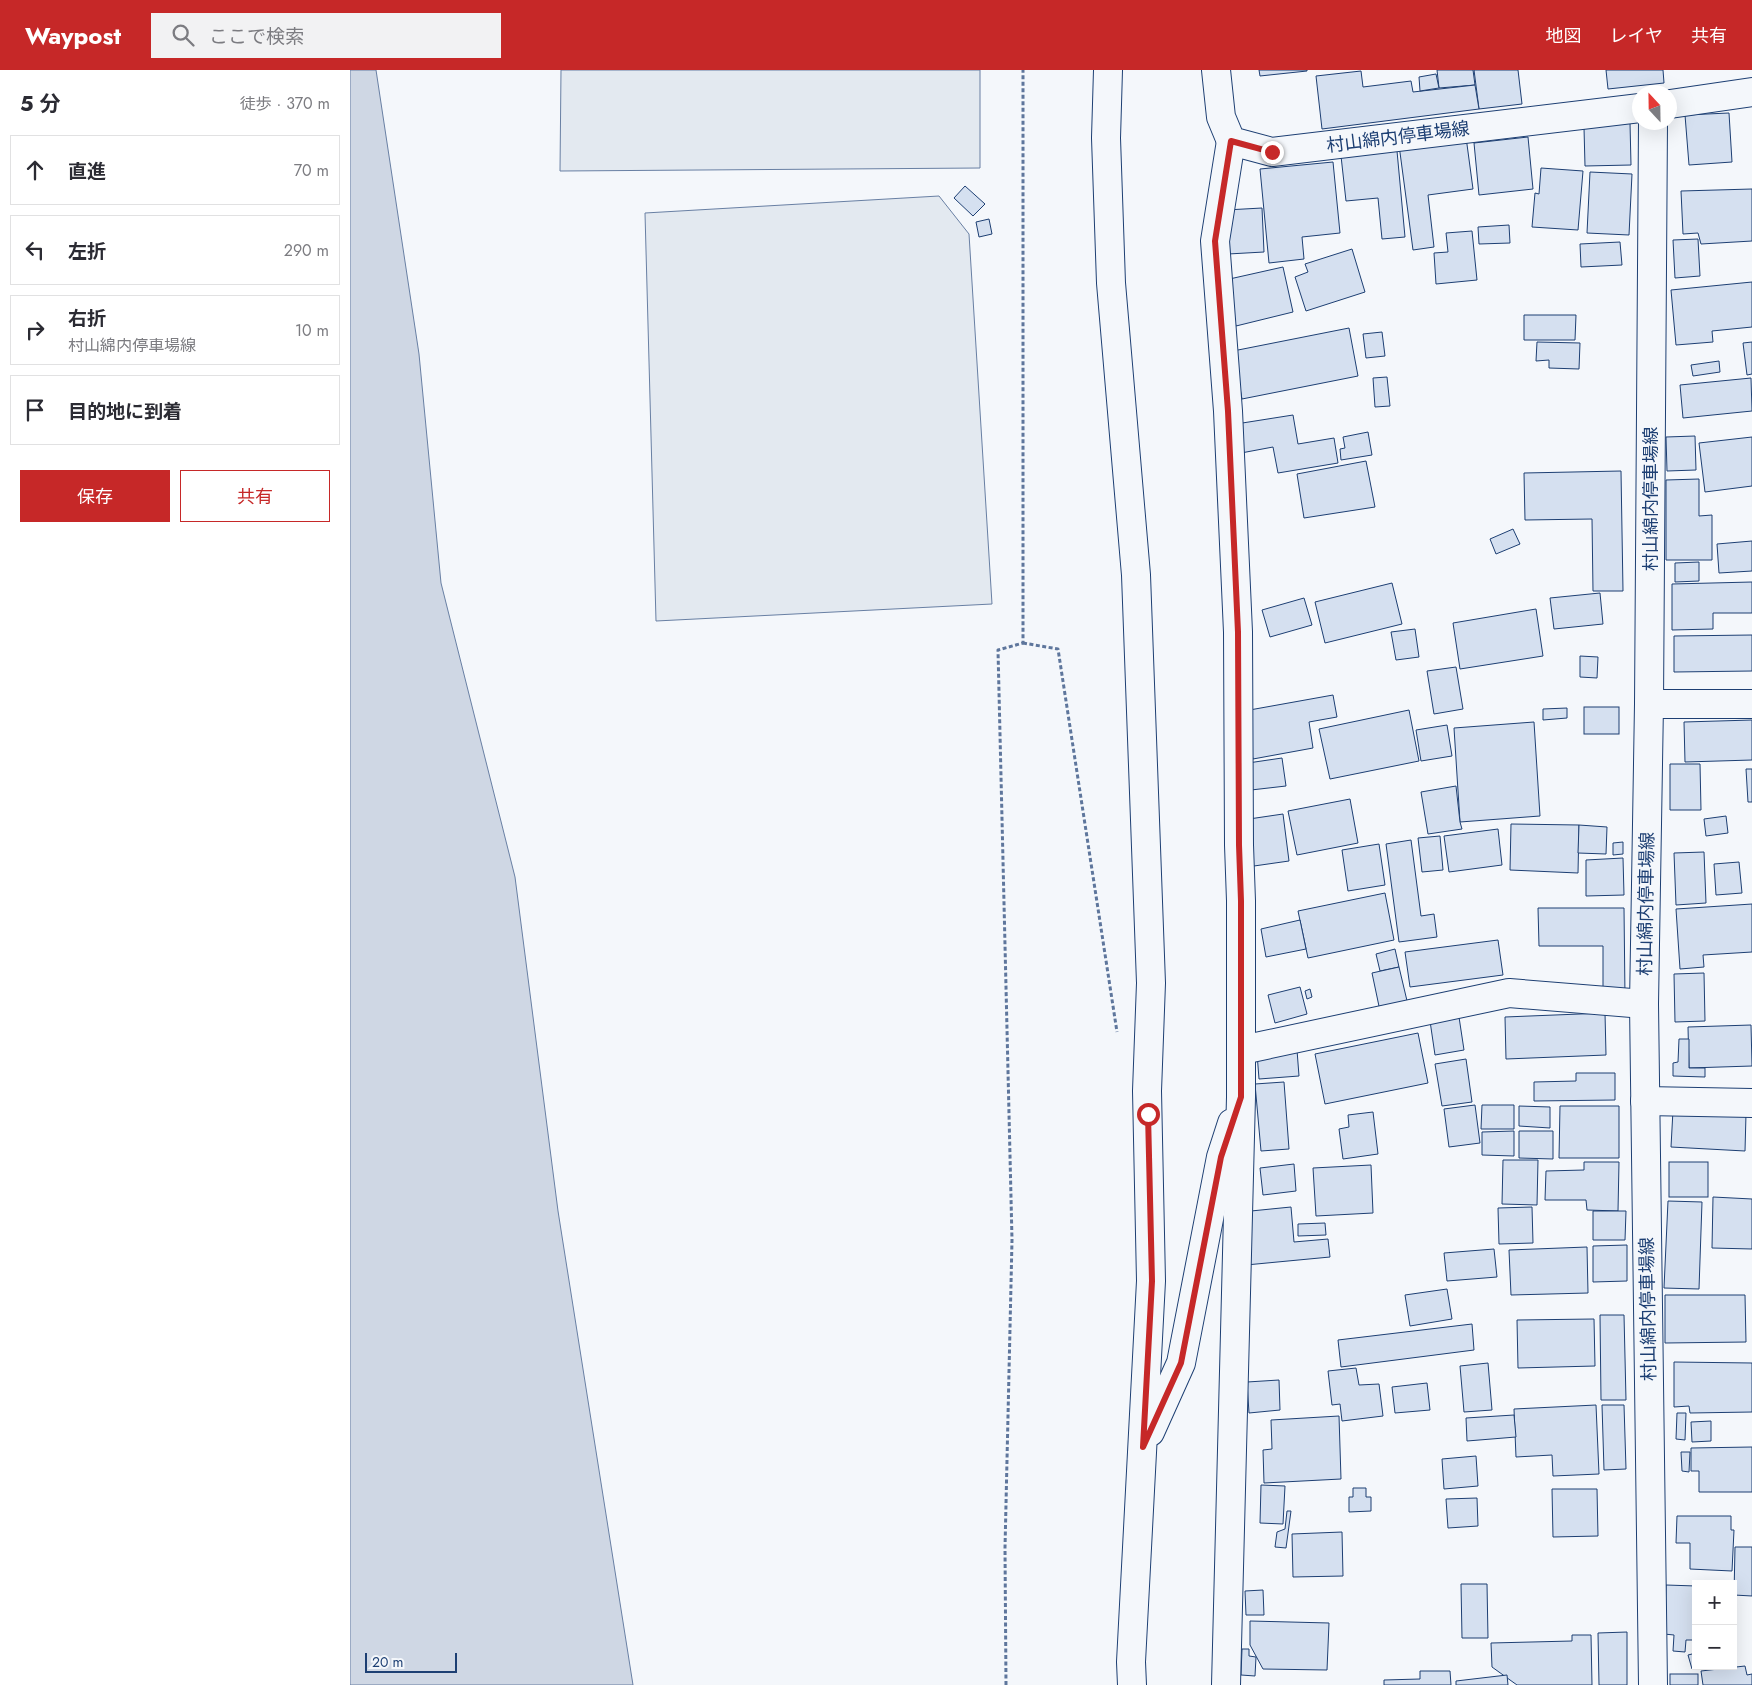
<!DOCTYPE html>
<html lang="ja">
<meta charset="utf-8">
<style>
:root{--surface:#fff;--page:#f2f2f3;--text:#2b2b33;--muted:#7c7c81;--line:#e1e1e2;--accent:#c62828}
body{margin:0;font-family:Jost,"Noto Sans JP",sans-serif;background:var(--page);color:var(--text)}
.controls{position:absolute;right:15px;bottom:15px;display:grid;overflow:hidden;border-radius:0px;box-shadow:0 5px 20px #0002}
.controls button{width:45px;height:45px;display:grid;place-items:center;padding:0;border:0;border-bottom:1px solid var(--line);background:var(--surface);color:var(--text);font:25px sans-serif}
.compass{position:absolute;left:1282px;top:15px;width:45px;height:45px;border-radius:50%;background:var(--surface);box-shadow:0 5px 20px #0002;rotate:338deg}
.scale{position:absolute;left:15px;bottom:12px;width:92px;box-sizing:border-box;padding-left:5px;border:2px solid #1d3f73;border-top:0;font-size:14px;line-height:18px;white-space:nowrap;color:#1d3f73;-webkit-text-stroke:4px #f4f7fb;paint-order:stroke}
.stop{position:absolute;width:15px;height:15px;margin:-11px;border:4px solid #c62828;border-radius:50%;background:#fff}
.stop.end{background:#c62828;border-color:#fff;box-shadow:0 1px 5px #0008}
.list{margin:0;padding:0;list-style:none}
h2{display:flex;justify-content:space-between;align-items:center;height:65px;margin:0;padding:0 20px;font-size:21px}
h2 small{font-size:16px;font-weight:400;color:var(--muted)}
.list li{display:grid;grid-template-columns:32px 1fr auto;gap:15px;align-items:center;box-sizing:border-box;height:70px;margin:0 10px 10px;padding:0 10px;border:1px solid var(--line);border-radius:0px}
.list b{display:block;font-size:19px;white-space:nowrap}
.list p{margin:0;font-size:16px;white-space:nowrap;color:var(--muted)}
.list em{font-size:16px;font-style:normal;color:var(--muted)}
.actions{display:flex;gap:10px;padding:15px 20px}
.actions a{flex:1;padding:11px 0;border:1px solid var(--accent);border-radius:0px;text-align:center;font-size:18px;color:var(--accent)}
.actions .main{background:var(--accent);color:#fff}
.icon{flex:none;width:28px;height:28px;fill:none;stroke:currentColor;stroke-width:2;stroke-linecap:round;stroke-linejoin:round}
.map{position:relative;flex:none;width:1402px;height:1615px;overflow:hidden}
header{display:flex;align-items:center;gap:30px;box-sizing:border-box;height:70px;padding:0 25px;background:var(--accent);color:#fff}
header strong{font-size:24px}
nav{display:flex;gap:28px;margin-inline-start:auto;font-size:18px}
.search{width:350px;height:45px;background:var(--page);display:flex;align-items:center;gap:12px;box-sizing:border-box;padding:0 18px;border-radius:0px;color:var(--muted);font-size:19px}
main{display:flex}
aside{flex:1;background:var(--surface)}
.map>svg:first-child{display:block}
.green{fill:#e3e9f0;stroke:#687fa3}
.water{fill:#cfd7e4;stroke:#687fa3}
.building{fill:#d5e0f0;stroke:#1d3f73}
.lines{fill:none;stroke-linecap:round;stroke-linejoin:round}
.minor-casing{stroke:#1d3f73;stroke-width:30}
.tertiary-casing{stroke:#1d3f73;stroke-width:30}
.secondary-casing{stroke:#1d3f73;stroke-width:30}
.path{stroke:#5e769c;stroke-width:3;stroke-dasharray:4 2.5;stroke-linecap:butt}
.minor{stroke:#f4f7fb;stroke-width:28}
.tertiary{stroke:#f4f7fb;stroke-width:28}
.secondary{stroke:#f4f7fb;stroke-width:28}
.route{stroke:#c62828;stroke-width:6}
.labels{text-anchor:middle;stroke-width:4;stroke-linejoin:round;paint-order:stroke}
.street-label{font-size:18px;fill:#1d3f73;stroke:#f4f7fb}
</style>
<header>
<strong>Waypost</strong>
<div class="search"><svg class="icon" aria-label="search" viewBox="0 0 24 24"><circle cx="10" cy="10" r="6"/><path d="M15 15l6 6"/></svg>ここで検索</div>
<nav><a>地図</a><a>レイヤ</a><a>共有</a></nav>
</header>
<main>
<aside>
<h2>5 分<small>徒歩 · 370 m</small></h2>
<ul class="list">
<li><svg class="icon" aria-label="ahead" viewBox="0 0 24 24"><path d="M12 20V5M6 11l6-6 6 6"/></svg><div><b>直進</b></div><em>70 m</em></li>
<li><svg class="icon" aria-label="left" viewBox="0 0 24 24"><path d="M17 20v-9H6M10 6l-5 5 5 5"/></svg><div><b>左折</b></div><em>290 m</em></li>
<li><svg class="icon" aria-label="right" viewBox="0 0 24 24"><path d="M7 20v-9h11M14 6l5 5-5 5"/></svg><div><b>右折</b><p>村山綿内停車場線</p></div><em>10 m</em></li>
<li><svg class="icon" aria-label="arrive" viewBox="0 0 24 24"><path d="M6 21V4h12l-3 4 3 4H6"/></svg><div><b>目的地に到着</b></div></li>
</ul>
<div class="actions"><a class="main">保存</a><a>共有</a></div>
</aside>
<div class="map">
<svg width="1402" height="1615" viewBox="0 0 1402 1615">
<rect width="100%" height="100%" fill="#f4f7fb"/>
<!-- green -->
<g class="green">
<polygon points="211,0 630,0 630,98 210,101"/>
<polygon points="589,126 619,164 642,534 306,551 295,143"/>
</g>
<!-- water -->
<polygon class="water" points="0,0 26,0 69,284 91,513 165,807 208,1141 283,1615 0,1615"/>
<!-- building -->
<g class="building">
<polygon points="909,0 957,0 957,1 910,6"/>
<polygon points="1087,0 1123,0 1125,15 1089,18"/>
<polygon points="1124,0 1168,0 1172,34 1129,39"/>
<polygon points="1256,0 1313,0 1314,13 1258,19"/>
<polygon points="1011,1 1013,17 1061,11 1063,22 1125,15 1129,39 972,59 966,6"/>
<polygon points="1086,4 1089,18 1070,21 1069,7"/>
<polygon points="1379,43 1382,92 1339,95 1335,45"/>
<polygon points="1280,53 1281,95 1235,96 1234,58"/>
<polygon points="1116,67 1123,119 1078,125 1084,177 1063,180 1049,75"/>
<polygon points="1178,67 1183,119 1129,125 1124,73"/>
<polygon points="1047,81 1055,167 1032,169 1028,128 996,131 991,86"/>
<polygon points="983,92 990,163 952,167 954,189 919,193 910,99"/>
<polygon points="1191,98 1233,101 1228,160 1182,157 1185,123 1189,124"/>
<polygon points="1240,102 1282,104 1279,165 1237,163"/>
<polygon points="615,116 635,134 623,146 604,128"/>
<polygon points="1402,119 1402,171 1351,174 1348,163 1333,164 1331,121"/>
<polygon points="912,138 914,182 878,184 876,140"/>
<polygon points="639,149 642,164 629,167 626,152"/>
<polygon points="1159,155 1160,173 1129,174 1128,157"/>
<polygon points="1122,161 1127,210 1086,214 1084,183 1098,182 1096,163"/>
<polygon points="1348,169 1350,206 1325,208 1323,170"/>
<polygon points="1270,172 1272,195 1231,197 1230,174"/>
<polygon points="1002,179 1015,222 956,241 945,207 958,202 955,194"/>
<polygon points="933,197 943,242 886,256 875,210"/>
<polygon points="1402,212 1402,257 1362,261 1363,272 1326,275 1321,220"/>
<polygon points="1174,245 1226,245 1225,270 1174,270"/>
<polygon points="999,258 1008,306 892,329 883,281"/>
<polygon points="1032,262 1035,286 1016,288 1013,264"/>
<polygon points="1187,272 1230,273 1229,299 1199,298 1199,290 1186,291"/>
<polygon points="1402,272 1402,304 1397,305 1393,273"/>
<polygon points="1369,291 1370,302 1343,306 1341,295"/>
<polygon points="1037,307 1040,336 1025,337 1023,308"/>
<polygon points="1401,308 1402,341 1333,348 1330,315"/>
<polygon points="943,345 948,374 984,368 988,393 928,403 923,377 891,383 886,354"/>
<polygon points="1018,362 1022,385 991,390 990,379 995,378 993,367"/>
<polygon points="1345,366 1346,400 1317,401 1316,367"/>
<polygon points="1402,367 1402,416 1355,422 1349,373"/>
<polygon points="1016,391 1025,437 954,448 947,404"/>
<polygon points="1271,401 1273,521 1243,521 1242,449 1175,450 1174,403"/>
<polygon points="1349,409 1349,446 1362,445 1362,490 1316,490 1316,410"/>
<polygon points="1163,459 1170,474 1146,484 1140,469"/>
<polygon points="1402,471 1402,501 1369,503 1367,474"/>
<polygon points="1349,492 1349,511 1325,512 1325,493"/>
<polygon points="1402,512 1402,543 1363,543 1363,559 1322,560 1322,514"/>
<polygon points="1042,513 1052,554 975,573 965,532"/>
<polygon points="1250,523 1253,554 1204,559 1200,528"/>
<polygon points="954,528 962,555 920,567 912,540"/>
<polygon points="1186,539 1193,586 1110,599 1103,553"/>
<polygon points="1065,559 1069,587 1046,590 1041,562"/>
<polygon points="1402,565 1402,601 1324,602 1324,566"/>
<polygon points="1230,586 1248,587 1247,608 1230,607"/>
<polygon points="1106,597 1113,639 1084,644 1077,601"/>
<polygon points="983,625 987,647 959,652 963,678 903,689 894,641"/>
<rect x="1234" y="637" width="35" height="27"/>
<polygon points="1217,638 1217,648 1193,650 1193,639"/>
<polygon points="1059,640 1069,691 980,709 969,659"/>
<polygon points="1402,650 1402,690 1335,692 1334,652"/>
<polygon points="1184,652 1190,746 1110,752 1104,658"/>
<polygon points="1097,655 1102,686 1071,691 1066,660"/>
<polygon points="932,688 936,716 901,720 898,693"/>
<polygon points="1320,694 1350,694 1351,740 1320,740"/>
<polygon points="1396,699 1402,699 1402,732 1398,732"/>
<polygon points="1106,716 1110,752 1112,759 1078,764 1071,722"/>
<polygon points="1000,729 1008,773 947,785 938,741"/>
<polygon points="933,744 939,791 897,797 899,749"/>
<polygon points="1376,746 1378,763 1356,766 1354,749"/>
<polygon points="1161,754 1229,755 1228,803 1160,800"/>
<polygon points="1229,755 1257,757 1256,784 1228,783"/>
<polygon points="1148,759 1152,795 1099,802 1094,766"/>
<polygon points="1090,766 1093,800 1072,802 1068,768"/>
<polygon points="1061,770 1071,846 1084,844 1087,867 1049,872 1036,774"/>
<polygon points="1273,772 1273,784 1263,785 1263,773"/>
<polygon points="1029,774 1035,815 998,821 992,780"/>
<polygon points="1354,782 1356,833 1326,835 1324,783"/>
<polygon points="1273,788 1274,825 1236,826 1236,790"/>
<polygon points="1389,792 1392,823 1366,825 1364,794"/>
<polygon points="1035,823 1044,870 958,888 948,841"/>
<polygon points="1402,834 1402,882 1353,885 1354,897 1330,899 1326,839"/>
<polygon points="1188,838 1274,838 1275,927 1253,927 1253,876 1189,876"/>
<polygon points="950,850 956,879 916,887 911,859"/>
<polygon points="1148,870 1153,905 1060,917 1055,882"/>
<polygon points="1045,879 1049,897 1030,901 1026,884"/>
<polygon points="1049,897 1058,935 1030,941 1022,903"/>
<polygon points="1354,903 1355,951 1325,952 1324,904"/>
<polygon points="950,917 957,944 925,953 918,925"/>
<polygon points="960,919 962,927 957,929 955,921"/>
<polygon points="1255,943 1256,985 1156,989 1155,947"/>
<polygon points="1109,947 1114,980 1085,985 1080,951"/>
<polygon points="1401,955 1402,996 1339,998 1338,957"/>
<polygon points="1068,963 1078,1013 975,1034 965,984"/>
<polygon points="1329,969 1339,969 1339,998 1355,998 1355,1007 1323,1006 1323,993 1328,992"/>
<polygon points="947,980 949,1006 909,1009 907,983"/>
<polygon points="1116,989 1122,1032 1092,1036 1085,994"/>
<polygon points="1226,1003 1265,1003 1265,1030 1184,1031 1184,1012 1226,1011"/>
<polygon points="934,1012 939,1079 911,1081 905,1014"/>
<polygon points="1125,1035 1130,1073 1099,1077 1094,1039"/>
<polygon points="1132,1035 1164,1035 1164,1059 1131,1059"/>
<polygon points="1169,1036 1200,1037 1200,1058 1169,1056"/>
<polygon points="1210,1036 1269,1036 1269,1088 1209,1088"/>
<polygon points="1323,1040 1396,1044 1395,1081 1321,1077"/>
<polygon points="1023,1042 1028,1084 993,1089 989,1059 999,1057 998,1045"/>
<polygon points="1164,1061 1164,1086 1132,1085 1132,1062"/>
<polygon points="1169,1061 1203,1061 1203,1089 1169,1088"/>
<polygon points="1153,1090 1188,1090 1187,1135 1152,1134"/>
<polygon points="1234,1092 1269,1092 1268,1141 1237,1140 1236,1130 1195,1130 1196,1101 1234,1100"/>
<rect x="1319" y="1092" width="39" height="35"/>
<polygon points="944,1094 946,1121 913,1125 910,1098"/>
<polygon points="1021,1095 1023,1143 966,1146 963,1098"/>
<polygon points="1363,1127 1402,1129 1402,1179 1362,1178"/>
<polygon points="1318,1131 1352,1132 1349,1219 1314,1218"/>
<polygon points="941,1137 944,1172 978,1169 980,1187 896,1195 891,1142"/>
<polygon points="1182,1137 1183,1173 1149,1174 1148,1138"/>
<polygon points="1243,1141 1276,1141 1275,1170 1243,1170"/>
<polygon points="975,1153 976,1165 948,1166 948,1154"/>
<polygon points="1277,1175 1277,1211 1243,1212 1243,1176"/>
<polygon points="1237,1177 1238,1223 1161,1225 1159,1180"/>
<polygon points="1144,1179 1147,1207 1097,1211 1094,1183"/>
<polygon points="1097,1219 1102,1249 1060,1256 1055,1225"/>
<polygon points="1315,1225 1395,1225 1396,1272 1315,1273"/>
<polygon points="1250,1245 1274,1245 1276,1330 1251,1330"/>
<polygon points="1244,1249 1245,1296 1168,1298 1167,1250"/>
<polygon points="1122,1254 1124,1280 991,1297 988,1270"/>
<polygon points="1324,1292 1402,1293 1402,1342 1340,1343 1339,1336 1324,1337"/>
<polygon points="1138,1293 1142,1340 1114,1342 1110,1296"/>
<polygon points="1006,1298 1009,1315 1029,1314 1033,1346 992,1351 990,1334 982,1335 978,1301"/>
<polygon points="929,1310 930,1340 899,1343 897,1312"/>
<polygon points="1077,1313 1080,1340 1045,1343 1042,1317"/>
<polygon points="1246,1335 1249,1404 1203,1406 1202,1385 1166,1387 1164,1339"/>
<polygon points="1252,1335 1274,1335 1276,1399 1254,1400"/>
<polygon points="1327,1343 1336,1343 1335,1370 1326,1369"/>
<polygon points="1164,1345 1166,1367 1117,1371 1116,1348"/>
<polygon points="989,1346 991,1409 914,1413 913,1380 922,1379 921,1350"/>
<polygon points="1361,1351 1361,1371 1342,1372 1341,1352"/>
<polygon points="1402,1377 1402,1422 1349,1422 1349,1401 1341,1401 1341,1378"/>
<polygon points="1331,1382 1340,1382 1339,1402 1332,1401"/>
<polygon points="1126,1386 1128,1416 1094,1419 1092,1389"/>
<polygon points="911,1415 935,1416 933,1454 910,1453"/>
<polygon points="1003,1418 1016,1418 1016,1427 1021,1427 1021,1441 999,1442 999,1427 1003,1427"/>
<polygon points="1202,1419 1247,1419 1248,1466 1203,1467"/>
<polygon points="1127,1428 1128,1456 1098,1458 1096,1429"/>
<polygon points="937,1441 941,1441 936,1478 925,1477 927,1462 935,1459"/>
<polygon points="1327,1446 1381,1446 1381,1460 1384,1460 1382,1501 1340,1499 1340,1473 1326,1473"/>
<polygon points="992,1462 993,1506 943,1507 942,1464"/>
<polygon points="1385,1477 1402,1477 1402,1526 1384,1525"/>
<polygon points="1111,1514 1137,1514 1138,1568 1112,1568"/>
<polygon points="1316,1515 1346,1516 1346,1570 1336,1570 1335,1582 1323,1581 1324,1565 1314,1564"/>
<polygon points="913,1520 914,1545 896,1545 895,1521"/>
<polygon points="900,1551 979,1553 977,1600 913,1599 900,1575"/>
<polygon points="1277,1562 1277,1615 1249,1615 1248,1563"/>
<polygon points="1222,1565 1241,1565 1242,1615 1167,1615 1142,1597 1141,1573 1222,1571"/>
<polygon points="892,1579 899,1579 899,1586 906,1587 905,1606 891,1605"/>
<polygon points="1346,1583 1346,1596 1349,1596 1342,1599 1338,1585"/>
<polygon points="1395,1596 1397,1605 1402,1604 1402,1615 1353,1615 1351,1601"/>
<polygon points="1070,1601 1100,1601 1101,1615 1034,1615 1034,1610 1070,1609"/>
<rect x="1320" y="1604" width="28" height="11"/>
<polygon points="1157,1605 1158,1615 1106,1615 1106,1611"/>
</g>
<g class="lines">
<defs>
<g id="minor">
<polyline points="758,0 756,68 761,213 786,505 801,913 797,1021 801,1211 781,1592 782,1615"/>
<polyline points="1299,634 1402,634"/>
<polyline points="892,980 1159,923 1294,934"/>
<polyline points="1295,1031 1402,1033"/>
<polyline points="800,1362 831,1293 871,1087 882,1053"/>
<polyline points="876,1615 891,1027 891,831 889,775 888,562 878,341 865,171 881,71"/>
</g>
<polyline id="tertiary" points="1320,34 1402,22"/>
<g id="secondary">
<polyline points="866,0 871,47 881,71 922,82 1290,38"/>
<polyline points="1303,1615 1294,934 1299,634 1303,52"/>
</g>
</defs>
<!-- minor casing -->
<use href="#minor" class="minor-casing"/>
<!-- tertiary casing -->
<use href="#tertiary" class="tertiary-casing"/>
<!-- secondary casing -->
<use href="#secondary" class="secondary-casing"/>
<!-- path -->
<g class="path">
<polyline points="673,573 708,579 767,962"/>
<polyline points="656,1615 655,1478 662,1170 648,580 673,573 673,0"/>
</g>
<!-- minor -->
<use href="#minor" class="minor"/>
<!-- tertiary -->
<use href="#tertiary" class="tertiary"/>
<!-- secondary -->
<use href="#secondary" class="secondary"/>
</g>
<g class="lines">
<!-- route -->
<polyline class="route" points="798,1044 802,1211 793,1377 831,1293 871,1087 891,1027 891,831 889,775 888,562 878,341 865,171 881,71 922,82"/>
</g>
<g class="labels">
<!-- street labels -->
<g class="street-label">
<text transform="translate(1048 67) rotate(-7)" y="6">村山綿内停車場線</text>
<text transform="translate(1301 429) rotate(-90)" y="6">村山綿内停車場線</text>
<text transform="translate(1296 834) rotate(-89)" y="6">村山綿内停車場線</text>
<text transform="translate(1298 1239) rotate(-91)" y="6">村山綿内停車場線</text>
</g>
</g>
</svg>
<div class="controls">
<button>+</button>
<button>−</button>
</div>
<svg class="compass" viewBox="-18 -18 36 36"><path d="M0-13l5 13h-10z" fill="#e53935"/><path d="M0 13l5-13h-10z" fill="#7c7c81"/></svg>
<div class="scale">20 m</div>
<div class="stop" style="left:798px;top:1044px"></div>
<div class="stop end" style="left:922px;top:82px"></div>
</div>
</main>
